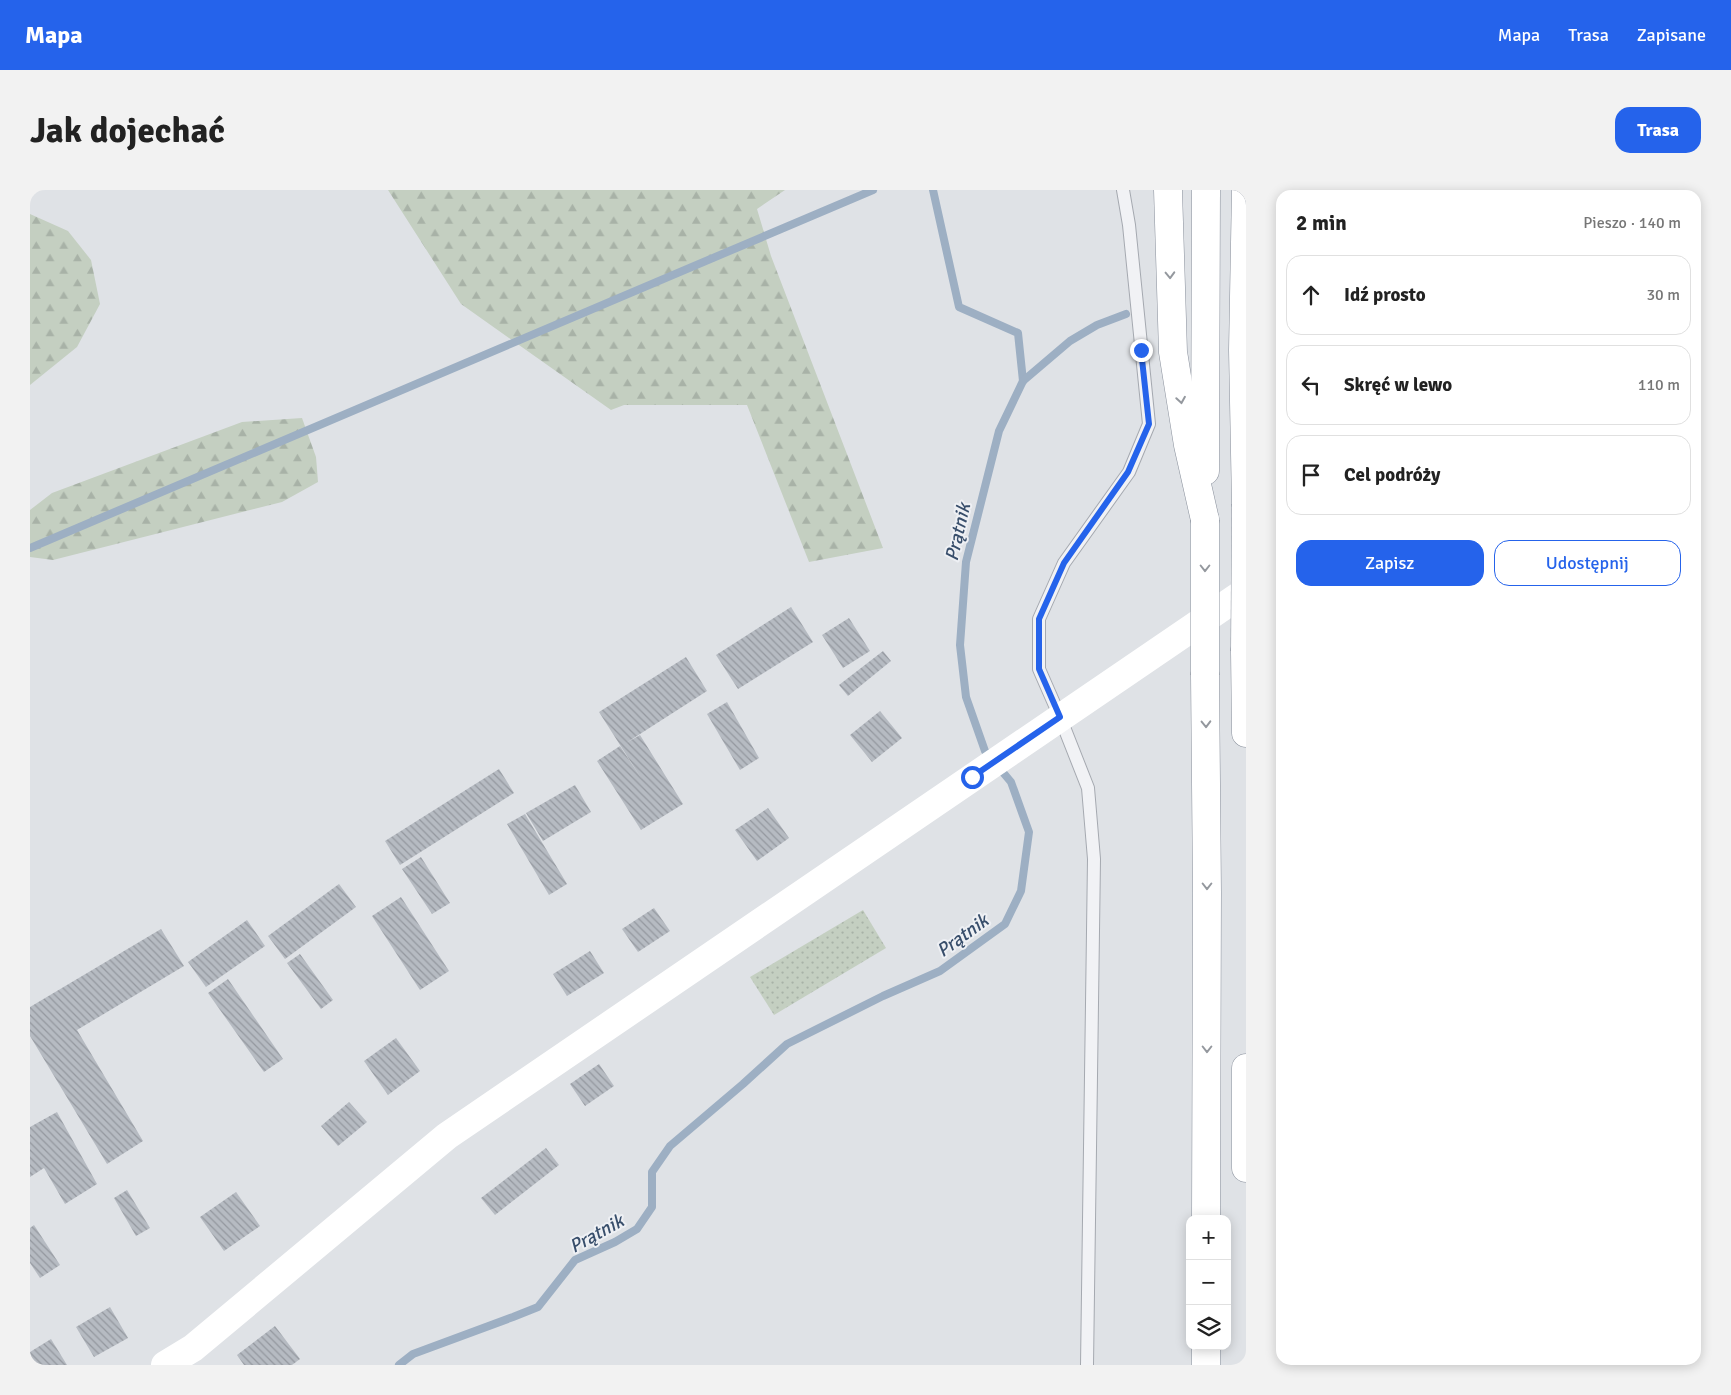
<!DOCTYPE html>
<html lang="pl">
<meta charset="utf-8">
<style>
:root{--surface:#fff;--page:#f2f2f2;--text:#222;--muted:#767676;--line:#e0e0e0;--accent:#2563eb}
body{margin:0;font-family:Signika,sans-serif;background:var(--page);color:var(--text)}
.controls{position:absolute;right:15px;bottom:15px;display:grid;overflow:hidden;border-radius:10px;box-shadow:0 2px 12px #0003}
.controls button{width:45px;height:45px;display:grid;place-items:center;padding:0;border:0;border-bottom:1px solid var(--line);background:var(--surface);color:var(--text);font:25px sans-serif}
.stop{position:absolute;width:15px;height:15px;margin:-11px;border:4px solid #2563eb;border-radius:50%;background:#fff}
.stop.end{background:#2563eb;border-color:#fff;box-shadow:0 1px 5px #0008}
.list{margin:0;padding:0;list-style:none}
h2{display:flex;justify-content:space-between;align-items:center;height:65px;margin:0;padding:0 20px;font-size:21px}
h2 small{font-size:16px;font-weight:400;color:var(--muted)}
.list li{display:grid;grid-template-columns:32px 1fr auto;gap:15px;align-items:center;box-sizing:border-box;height:80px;margin:0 10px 10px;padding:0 10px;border:1px solid var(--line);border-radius:15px}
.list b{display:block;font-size:19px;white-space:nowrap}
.list em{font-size:16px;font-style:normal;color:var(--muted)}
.actions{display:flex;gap:10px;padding:15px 20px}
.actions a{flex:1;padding:11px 0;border:1px solid var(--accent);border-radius:15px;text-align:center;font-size:18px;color:var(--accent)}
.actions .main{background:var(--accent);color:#fff}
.icon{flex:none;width:28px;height:28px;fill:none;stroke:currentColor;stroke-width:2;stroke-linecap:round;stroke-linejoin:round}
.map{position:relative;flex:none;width:1216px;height:1175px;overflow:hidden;border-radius:15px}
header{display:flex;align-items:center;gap:30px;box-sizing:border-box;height:70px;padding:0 25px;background:var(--accent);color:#fff}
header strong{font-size:24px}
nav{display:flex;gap:28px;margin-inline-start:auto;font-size:18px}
.intro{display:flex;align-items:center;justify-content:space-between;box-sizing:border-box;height:120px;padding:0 30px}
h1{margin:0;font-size:35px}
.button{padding:12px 22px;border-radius:15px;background:var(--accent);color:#fff;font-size:18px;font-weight:700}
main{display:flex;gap:30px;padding:0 30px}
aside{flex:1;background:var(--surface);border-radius:15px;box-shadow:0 2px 12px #0003}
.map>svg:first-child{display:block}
.forest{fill:url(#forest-firs)}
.park{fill:url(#park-dots)}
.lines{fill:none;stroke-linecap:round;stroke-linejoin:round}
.stream{stroke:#9dafc3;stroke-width:8}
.building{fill:url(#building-back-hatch)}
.lane-casing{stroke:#a5a9b0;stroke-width:14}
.highway-casing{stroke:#888f9b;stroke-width:29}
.lane{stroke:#f1f2f5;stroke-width:12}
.secondary{stroke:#fff;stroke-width:28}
.highway{stroke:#fff;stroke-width:28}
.highway-bridge-casing{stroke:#888f9b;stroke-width:29;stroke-linecap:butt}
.highway-bridge{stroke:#fff;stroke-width:28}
.oneway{stroke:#94989e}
.route{stroke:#2563eb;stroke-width:6}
.labels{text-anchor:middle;stroke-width:4;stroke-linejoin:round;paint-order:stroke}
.water-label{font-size:19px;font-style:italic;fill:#384e6b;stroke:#eef0f4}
</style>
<header>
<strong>Mapa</strong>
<nav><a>Mapa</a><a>Trasa</a><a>Zapisane</a></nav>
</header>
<div class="intro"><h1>Jak dojechać</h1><a class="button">Trasa</a></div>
<main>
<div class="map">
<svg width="1216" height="1175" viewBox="0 0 1216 1175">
<defs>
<pattern id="forest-firs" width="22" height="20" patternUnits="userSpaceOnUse" patternTransform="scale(1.25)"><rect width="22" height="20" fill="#c4cfc1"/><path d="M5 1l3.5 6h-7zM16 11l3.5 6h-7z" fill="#a8b2a7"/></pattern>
<pattern id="park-dots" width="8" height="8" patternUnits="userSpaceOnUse" patternTransform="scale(1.25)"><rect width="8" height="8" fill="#c4cfc1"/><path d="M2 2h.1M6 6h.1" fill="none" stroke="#a8b2a7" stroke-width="1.8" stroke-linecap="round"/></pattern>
<pattern id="building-back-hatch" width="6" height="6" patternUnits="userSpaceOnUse" patternTransform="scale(1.25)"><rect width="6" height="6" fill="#b6bbc2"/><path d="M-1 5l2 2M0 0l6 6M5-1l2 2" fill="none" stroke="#94989f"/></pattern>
</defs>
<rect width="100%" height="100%" fill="#dfe2e6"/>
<!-- forest -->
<g class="forest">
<polygon points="358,0 755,0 727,19 741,66 853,358 779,372 717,215 594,215 581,220 431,114"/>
<polygon points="0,24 38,41 61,70 70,114 47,157 0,195"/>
<polygon points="272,228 286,267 288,292 252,312 23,370 0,367 0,320 22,303 212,232"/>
</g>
<!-- park -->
<polygon class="park" points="833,720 856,758 744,825 720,787"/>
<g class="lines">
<!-- stream -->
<g class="stream">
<polyline points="903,0 929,117 988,143 993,191"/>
<polyline points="0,358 843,0"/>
<polyline points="369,1175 383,1164 483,1127 508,1117 545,1070 585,1052 607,1039 622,1017 622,982 640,956 713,894 757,854 853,806 910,781 975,734 991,701 999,642 981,592 955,561 936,507 930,455 936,372 969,241 993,191 1040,151 1067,135 1096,124"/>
</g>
</g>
<!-- building -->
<g class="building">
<polygon points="761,417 783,452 708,499 686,465"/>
<polygon points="819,428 840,461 813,478 792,445"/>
<polygon points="853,461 861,471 818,506 809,495"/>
<polygon points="656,467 677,501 596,553 610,545 653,614 611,640 567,571 590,556 613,591 569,522"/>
<polygon points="697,512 729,568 710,580 677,524"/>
<polygon points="850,521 872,548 842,572 820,545"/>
<polygon points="469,579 484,603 370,675 355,651"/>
<polygon points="545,595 561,622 513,651 496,623"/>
<polygon points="738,618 759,648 727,671 705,640"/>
<polygon points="495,624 537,694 519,705 477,634"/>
<polygon points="391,667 420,713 402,724 372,679"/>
<polygon points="309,694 326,717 255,769 238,746"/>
<polygon points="371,707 419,781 390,800 342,726"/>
<polygon points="624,718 640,741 608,762 592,739"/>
<polygon points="217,730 235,756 176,797 158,772"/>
<polygon points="131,739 154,776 47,840 113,951 77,974 0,846 0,817"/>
<polygon points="560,761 574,783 537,806 523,784"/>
<polygon points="270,764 303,810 291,819 257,773"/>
<polygon points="198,789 253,869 234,882 178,803"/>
<polygon points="366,848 390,881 358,905 334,871"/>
<polygon points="569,874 584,896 555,916 540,894"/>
<polygon points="319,912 337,932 308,956 291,936"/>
<polygon points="27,922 67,994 35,1014 14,978 0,987 0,937"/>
<polygon points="516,958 529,975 465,1025 451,1008"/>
<polygon points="97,1000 120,1038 106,1046 84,1008"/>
<polygon points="206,1002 230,1036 194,1061 170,1027"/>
<polygon points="4,1035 30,1075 10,1088 0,1073 0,1038"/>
<polygon points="80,1117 98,1148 64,1167 46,1137"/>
<polygon points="245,1136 270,1169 262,1175 214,1175 207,1165"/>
<polygon points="21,1149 37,1175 0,1175 0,1162"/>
</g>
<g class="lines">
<defs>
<polyline id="lane" points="1057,1175 1064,669 1058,598 1030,527 1009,479 1009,429 1034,373 1099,282 1119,234 1099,35 1093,0"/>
<g id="highway">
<polyline points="1138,0 1143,162 1158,255 1175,330"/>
<polyline points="1216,0 1213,160 1216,314"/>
<polyline points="1175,281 1176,0"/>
<polyline points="1215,461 1216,543"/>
<polyline points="1175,485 1177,702 1176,1029"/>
<polyline points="1216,878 1216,978"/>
<polyline points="1176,1175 1176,1156"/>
</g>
</defs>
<!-- lane casing -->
<use href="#lane" class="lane-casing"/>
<!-- highway casing -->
<use href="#highway" class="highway-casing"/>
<!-- lane -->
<use href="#lane" class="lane"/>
<!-- secondary -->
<polyline class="secondary" points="135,1175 163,1158 417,946 1216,401"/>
<!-- highway -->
<use href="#highway" class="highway"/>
<defs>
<g id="highway-bridge">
<polyline points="1175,330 1175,485"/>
<polyline points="1215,461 1216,314"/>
</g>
</defs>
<!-- highway-bridge casing -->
<use href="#highway-bridge" class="highway-bridge-casing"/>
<!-- highway-bridge -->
<use href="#highway-bridge" class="highway-bridge"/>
</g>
<!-- one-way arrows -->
<defs><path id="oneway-chevron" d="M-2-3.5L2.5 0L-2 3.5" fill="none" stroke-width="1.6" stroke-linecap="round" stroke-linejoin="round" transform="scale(1.25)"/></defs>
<g class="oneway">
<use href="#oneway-chevron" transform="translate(1140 85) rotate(88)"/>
<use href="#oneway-chevron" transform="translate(1151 210) rotate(81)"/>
<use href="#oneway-chevron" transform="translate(1175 378) rotate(90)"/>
<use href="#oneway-chevron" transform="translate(1176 534) rotate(89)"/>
<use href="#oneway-chevron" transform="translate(1177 696) rotate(90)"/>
<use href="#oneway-chevron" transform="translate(1177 859) rotate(90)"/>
</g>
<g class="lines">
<!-- route -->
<polyline class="route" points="942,587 1030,527 1009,479 1009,429 1034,373 1098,282 1119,234 1111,160"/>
</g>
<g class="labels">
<!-- water labels -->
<g class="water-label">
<text transform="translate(927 342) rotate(-77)" y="7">Prątnik</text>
<text transform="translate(932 745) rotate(-36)" y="7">Prątnik</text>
<text transform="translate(566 1043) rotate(-29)" y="7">Prątnik</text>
</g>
</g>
</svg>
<div class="controls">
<button>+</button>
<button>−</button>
<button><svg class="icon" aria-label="layers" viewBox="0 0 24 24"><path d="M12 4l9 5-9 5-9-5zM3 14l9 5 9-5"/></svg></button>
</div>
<div class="stop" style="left:942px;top:587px"></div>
<div class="stop end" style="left:1111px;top:160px"></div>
</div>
<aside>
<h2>2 min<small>Pieszo · 140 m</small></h2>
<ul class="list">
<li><svg class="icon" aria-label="ahead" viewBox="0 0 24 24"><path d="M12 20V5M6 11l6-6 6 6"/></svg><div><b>Idź prosto</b></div><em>30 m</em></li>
<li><svg class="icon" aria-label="left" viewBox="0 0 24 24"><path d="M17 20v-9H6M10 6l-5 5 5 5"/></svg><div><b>Skręć w lewo</b></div><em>110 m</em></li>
<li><svg class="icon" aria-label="arrive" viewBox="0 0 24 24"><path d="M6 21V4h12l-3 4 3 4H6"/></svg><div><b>Cel podróży</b></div></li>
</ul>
<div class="actions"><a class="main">Zapisz</a><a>Udostępnij</a></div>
</aside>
</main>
